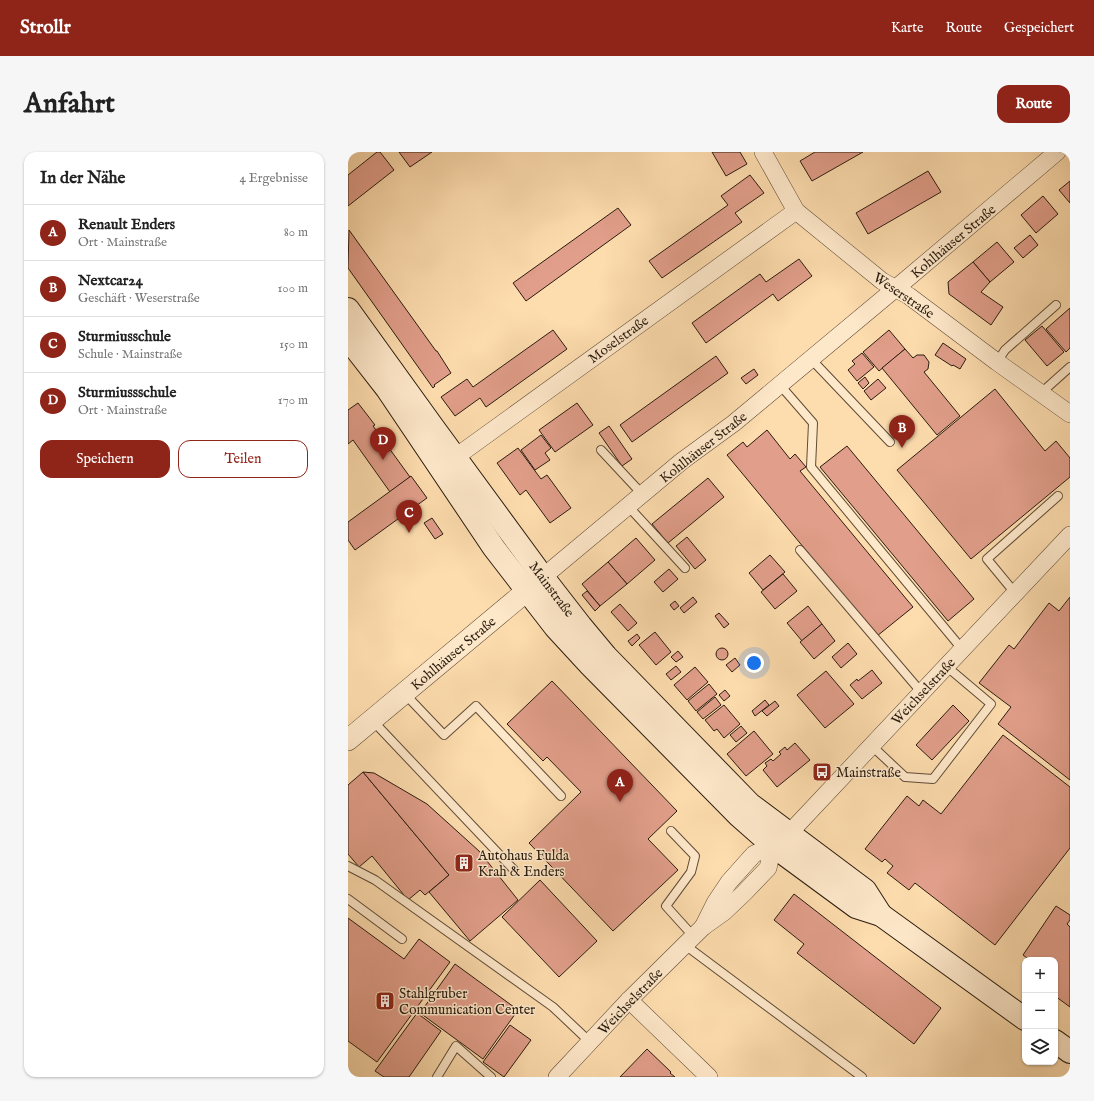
<!DOCTYPE html>
<html lang="de">
<meta charset="utf-8">
<style>
:root{--surface:#fff;--page:#f6f6f6;--text:#222;--muted:#767676;--line:#e0e0e0;--accent:#8f2418}
body{margin:0;font-family:"IM FELL English",serif;background:var(--page);color:var(--text)}
.controls{position:absolute;right:12px;bottom:12px;display:grid;overflow:hidden;border-radius:8px;box-shadow:0 1px 3px #0004}
.controls button{width:36px;height:36px;display:grid;place-items:center;padding:0;border:0;border-bottom:1px solid var(--line);background:var(--surface);color:var(--text);font:20px sans-serif}
.you{position:absolute;left:406px;top:511px;width:14px;height:14px;margin:-10px;border:3px solid #fff;border-radius:50%;background:#1a73e8;box-shadow:0 0 0 6px #1a73e833}
.badge{display:grid;place-items:center;width:26px;height:26px;border-radius:50%;background:var(--accent);color:#fff;font-size:13px;font-weight:700}
.pin{position:absolute;translate:-50% -33px;filter:drop-shadow(0 1px 2px #0008)}
.pin::after{content:'';position:absolute;top:21px;width:14px;height:12px;background:inherit;clip-path:polygon(0 0,100% 0,50% 100%)}
.list{margin:0;padding:0;list-style:none}
h2{display:flex;justify-content:space-between;align-items:center;height:52px;margin:0;padding:0 16px;font-size:17px}
h2 small{font-size:13px;font-weight:400;color:var(--muted)}
.list li{display:grid;grid-template-columns:26px 1fr auto;gap:12px;align-items:center;box-sizing:border-box;height:56px;padding:0 16px;border-top:1px solid var(--line)}
.list b{display:block;font-size:15px;white-space:nowrap}
.list p{margin:0;font-size:13px;white-space:nowrap;color:var(--muted)}
.list em{font-size:13px;font-style:normal;color:var(--muted)}
.actions{display:flex;gap:8px;padding:12px 16px}
.actions a{flex:1;padding:9px 0;border:1px solid var(--accent);border-radius:12px;text-align:center;font-size:14px;color:var(--accent)}
.actions .main{background:var(--accent);color:#fff}
.icon{flex:none;width:22px;height:22px;fill:none;stroke:currentColor;stroke-width:2;stroke-linecap:round;stroke-linejoin:round}
.map{position:relative;flex:none;width:722px;height:925px;overflow:hidden;border-radius:12px}
header{display:flex;align-items:center;gap:24px;box-sizing:border-box;height:56px;padding:0 20px;background:var(--accent);color:#fff}
header strong{font-size:19px}
nav{display:flex;gap:22px;margin-inline-start:auto;font-size:14px}
.intro{display:flex;align-items:center;justify-content:space-between;box-sizing:border-box;height:96px;padding:0 24px}
h1{margin:0;font-size:28px}
.button{padding:10px 18px;border-radius:12px;background:var(--accent);color:#fff;font-size:14px;font-weight:700}
main{display:flex;gap:24px;padding:0 24px}
aside{flex:1;background:var(--surface);border-radius:12px;box-shadow:0 1px 3px #0004}
.map>svg:first-child{display:block}
.building{fill:#e19e8a;stroke:#2a1c0f}
.lines{fill:none;stroke-linecap:round;stroke-linejoin:round}
.service-casing{stroke:#5f4c37;stroke-width:10}
.minor-casing{stroke:#5f4c37;stroke-width:18}
.tertiary-casing{stroke:#5f4c37;stroke-width:22}
.secondary-casing{stroke:#2a1c0f;stroke-width:24}
.service{stroke:#fee8ca;stroke-width:8}
.minor{stroke:#fee8ca;stroke-width:17}
.tertiary{stroke:#fee8ca;stroke-width:21}
.secondary{stroke:#fee8ca;stroke-width:22}
.labels{text-anchor:middle;stroke-width:3;stroke-linejoin:round;paint-order:stroke}
.street-label{font-size:14px;fill:#2a1c0f;stroke:#fee8ca}
.poi-label{font-size:14px;fill:#2a1c0f;stroke:#fee8ca;text-anchor:start}
</style>
<header>
<strong>Strollr</strong>
<nav><a>Karte</a><a>Route</a><a>Gespeichert</a></nav>
</header>
<div class="intro"><h1>Anfahrt</h1><a class="button">Route</a></div>
<main>
<aside>
<h2>In der Nähe<small>4 Ergebnisse</small></h2>
<ul class="list">
<li><span class="badge">A</span><div><b>Renault Enders</b><p>Ort · Mainstraße</p></div><em>80 m</em></li>
<li><span class="badge">B</span><div><b>Nextcar24</b><p>Geschäft · Weserstraße</p></div><em>100 m</em></li>
<li><span class="badge">C</span><div><b>Sturmiusschule</b><p>Schule · Mainstraße</p></div><em>150 m</em></li>
<li><span class="badge">D</span><div><b>Sturmiussschule</b><p>Ort · Mainstraße</p></div><em>170 m</em></li>
</ul>
<div class="actions"><a class="main">Speichern</a><a>Teilen</a></div>
</aside>
<div class="map">
<svg width="722" height="925" viewBox="0 0 722 925">
<rect width="100%" height="100%" fill="#fddcae"/>
<filter id="stains"><feTurbulence type="fractalNoise" baseFrequency=".005" numOctaves="4"/><feColorMatrix values="0 0 0 0 .2 0 0 0 0 .09 0 0 0 0 .02 0 0 0 .5 -.17"/></filter>
<radialGradient id="worn" r=".72"><stop offset=".6" stop-color="#630" stop-opacity="0"/><stop offset="1" stop-color="#630" stop-opacity=".3"/></radialGradient>
<!-- building -->
<g class="building">
<polygon points="29,0 32,0 46,18 0,54 0,23"/>
<polygon points="51,0 84,0 62,15"/>
<polygon points="364,0 392,0 399,12 378,24"/>
<polygon points="467,0 515,0 464,29 452,9"/>
<polygon points="580,19 593,40 520,82 508,61"/>
<polygon points="402,23 416,41 387,61 394,70 314,126 301,109 380,53 373,44"/>
<polygon points="722,29 722,51 711,38"/>
<polygon points="695,44 710,62 688,81 673,63"/>
<polygon points="270,56 283,73 178,149 165,131"/>
<polygon points="1,78 88,199 89,199 103,221 86,233 87,234 85,236 0,116"/>
<polygon points="682,83 690,93 675,106 666,96"/>
<polygon points="649,90 666,110 642,130 625,110"/>
<polygon points="451,107 464,124 430,149 425,142 358,191 344,171 412,122 418,130"/>
<polygon points="625,110 642,130 633,140 655,155 643,173 601,142 600,130"/>
<polygon points="722,156 722,196 718,200 698,177"/>
<polygon points="694,174 716,200 699,214 677,188"/>
<polygon points="205,178 219,197 138,255 132,246 107,264 93,245 119,227 125,235"/>
<polygon points="541,178 557,197 531,219 515,200"/>
<polygon points="595,191 618,207 612,217 605,213 604,214 587,203"/>
<polygon points="557,197 565,206 569,203 576,203 581,210 580,217 576,220 612,264 589,283 534,216"/>
<polygon points="514,201 526,215 509,229 500,218 507,212 504,209"/>
<polygon points="368,204 380,221 284,290 272,273"/>
<polygon points="406,217 410,223 398,232 393,226"/>
<polygon points="517,225 521,231 515,237 510,231"/>
<polygon points="530,227 538,236 523,248 516,239"/>
<polygon points="647,237 697,299 708,289 722,306 722,325 623,407 549,318"/>
<polygon points="10,251 27,273 25,274 62,325 42,340 5,288 0,292 0,258"/>
<polygon points="229,251 245,273 207,300 191,278"/>
<polygon points="261,274 284,307 274,314 251,281"/>
<polygon points="419,278 442,307 447,302 458,315 452,319 565,455 529,484 379,303 395,290 399,295"/>
<polygon points="193,283 203,296 197,301 202,308 187,318 173,298"/>
<polygon points="499,294 626,447 600,469 472,315"/>
<polygon points="170,296 193,327 199,323 223,356 202,371 178,338 172,343 149,311"/>
<polygon points="63,324 79,346 7,398 0,388 0,370"/>
<polygon points="360,326 376,345 320,391 304,372"/>
<polygon points="84,366 95,382 87,387 76,371"/>
<polygon points="339,385 358,408 347,417 328,394"/>
<polygon points="288,386 307,408 279,432 260,410"/>
<polygon points="422,403 437,420 415,438 401,421"/>
<polygon points="260,410 279,432 252,454 234,432"/>
<polygon points="321,417 330,427 315,440 306,430"/>
<polygon points="435,422 449,439 427,457 413,440"/>
<polygon points="239,439 252,454 247,459 234,443"/>
<polygon points="345,445 349,450 336,461 332,456"/>
<polygon points="722,445 722,628 650,572 663,555 631,531 661,493 666,497 701,451 711,459"/>
<polygon points="327,449 331,454 326,458 322,453"/>
<polygon points="272,452 289,471 280,479 263,460"/>
<polygon points="460,454 474,472 454,489 439,471"/>
<polygon points="371,461 381,472 376,476 367,464"/>
<polygon points="474,472 487,489 466,507 452,490"/>
<polygon points="307,480 323,500 308,513 291,493"/>
<polygon points="289,482 292,486 284,494 280,489"/>
<polygon points="500,491 509,502 493,516 484,505"/>
<circle cx="374" cy="502" r="6"/>
<polygon points="330,499 335,505 328,510 323,505"/>
<polygon points="387,506 392,513 384,520 378,513"/>
<polygon points="328,514 333,520 323,528 318,522"/>
<polygon points="347,515 360,530 339,548 326,533"/>
<polygon points="524,518 534,531 514,547 502,533 509,527 510,529"/>
<polygon points="478,519 506,552 477,576 449,543"/>
<polygon points="204,529 329,659 300,687 330,718 265,779 181,691 233,640 199,605 195,609 159,572"/>
<polygon points="361,532 369,542 348,559 340,549"/>
<polygon points="377,538 382,544 376,549 371,543"/>
<polygon points="367,545 373,553 355,567 349,560"/>
<polygon points="417,548 421,553 407,564 404,559"/>
<polygon points="427,549 431,554 419,564 414,559"/>
<polygon points="376,553 392,572 376,586 369,577 366,579 357,568"/>
<polygon points="605,553 621,569 584,608 568,593"/>
<polygon points="393,574 399,581 388,590 382,583"/>
<polygon points="406,579 425,602 398,624 379,602"/>
<polygon points="655,583 722,635 722,696 647,793 567,731 561,738 539,721 545,714 537,707 534,710 517,697 559,644 571,654 575,648 593,662"/>
<polygon points="447,591 462,608 429,635 415,618 419,614 417,611 423,607 425,609 433,602 431,600 437,595 439,598"/>
<polygon points="15,620 101,723 77,743 72,738 60,748 24,704 11,715 0,702 0,633"/>
<polygon points="15,620 26,621 79,652 131,699 170,748 122,789 81,740 101,723"/>
<polygon points="192,728 249,789 211,825 154,765"/>
<polygon points="446,742 593,856 566,892 449,801 456,792 426,768"/>
<polygon points="708,754 722,763 722,768 719,772 722,775 722,855 707,844 707,808 682,808 675,803"/>
<polygon points="0,766 56,807 71,787 102,810 29,910 0,889"/>
<polygon points="107,812 170,858 135,907 72,861"/>
<polygon points="69,861 93,879 61,925 36,925 27,919"/>
<polygon points="162,873 183,888 156,925 135,910"/>
<polygon points="299,897 323,920 322,921 327,925 272,925"/>
</g>
<g class="lines">
<defs>
<g id="service">
<polyline points="463,207 542,290"/>
<polyline points="649,210 657,198 708,153"/>
<polyline points="432,233 465,271 463,315 614,497"/>
<polyline points="693,241 722,215"/>
<polyline points="253,298 295,343"/>
<polyline points="280,354 337,416"/>
<polyline points="452,398 574,541"/>
<polyline points="667,441 639,407 710,344"/>
<polyline points="57,542 96,583 128,554 213,644"/>
<polyline points="25,569 166,718"/>
<polyline points="524,594 557,625 585,627 643,552 598,514"/>
<polyline points="323,679 347,704 343,720 318,754 346,785"/>
<polyline points="0,714 27,728 205,855 242,890"/>
<polyline points="0,747 54,787"/>
<polyline points="337,793 514,925"/>
<polyline points="89,925 108,894 143,925"/>
</g>
<g id="minor">
<polyline points="415,0 448,59 534,129 561,144 649,210 722,262"/>
<polyline points="98,312 448,59"/>
<polyline points="195,425 334,309 386,271 560,126 709,0"/>
<polyline points="355,775 367,751 381,730 406,702 425,694 447,675 722,383"/>
<polyline points="281,848 361,925"/>
<polyline points="209,925 281,848 355,775 376,760 396,741 420,716 425,694"/>
</g>
<polyline id="tertiary" points="0,588 193,427"/>
<g id="secondary">
<polyline points="0,157 85,275 195,425 233,474 258,504 402,652 517,738 533,763"/>
<polyline points="0,187 39,237 146,396 207,475 242,513 391,664 425,694 508,755 533,763 677,867"/>
<polyline points="707,889 722,900"/>
</g>
</defs>
<!-- service casing -->
<use href="#service" class="service-casing"/>
<!-- minor casing -->
<use href="#minor" class="minor-casing"/>
<!-- tertiary casing -->
<use href="#tertiary" class="tertiary-casing"/>
<!-- secondary casing -->
<use href="#secondary" class="secondary-casing"/>
<!-- service -->
<use href="#service" class="service"/>
<!-- minor -->
<use href="#minor" class="minor"/>
<!-- tertiary -->
<use href="#tertiary" class="tertiary"/>
<!-- secondary -->
<use href="#secondary" class="secondary"/>
</g>
<!-- icons -->
<defs>
<symbol id="bus-square" viewBox="-11 -11 22 22"><rect x="-9" y="-9" width="18" height="18" rx="4" fill="#8f2418" stroke="#fee8ca"/><path d="M-5-6H5V4H4V6H2V4H-2V6H-4V4H-5ZM-3.5-4V0h7V-4ZM-3.5 1.2v1.5H-2V1.2ZM2 1.2v1.5H3.5V1.2Z" fill="#fff"/></symbol>
<symbol id="building-square" viewBox="-11 -11 22 22"><rect x="-9" y="-9" width="18" height="18" rx="4" fill="#8f2418" stroke="#fee8ca"/><path d="M-4-6H4V6H1V3H-1V6H-4ZM-2.5-4.3h1.7v1.8h-1.7ZM.8-4.3h1.7v1.8H.8ZM-2.5-1h1.7V.8h-1.7ZM.8-1h1.7V.8H.8Z" fill="#fff"/></symbol>
</defs>
<g fill-rule="evenodd">
<use href="#bus-square" x="463" y="609" width="22" height="22"/>
<use href="#building-square" x="105" y="700" width="22" height="22"/>
<use href="#building-square" x="26" y="838" width="22" height="22"/>
</g>
<g class="labels">
<!-- street labels -->
<g class="street-label">
<text transform="translate(605 89) rotate(-40)" y="5">Kohlhäuser Straße</text>
<text transform="translate(556 143) rotate(34)" y="5">Weserstraße</text>
<text transform="translate(270 187) rotate(-36)" y="5">Moselstraße</text>
<text transform="translate(355 295) rotate(-38)" y="5">Kohlhäuser Straße</text>
<text transform="translate(204 437) rotate(53)" y="5">Mainstraße</text>
<text transform="translate(105 501) rotate(-40)" y="5">Kohlhäuser Straße</text>
<text transform="translate(575 539) rotate(-47)" y="5">Weichselstraße</text>
<text transform="translate(282 849) rotate(-46)" y="5">Weichselstraße</text>
</g>
<!-- poi labels -->
<g class="poi-label">
<text x="488" y="625">Mainstraße</text>
<text x="130" y="708">Autohaus Fulda<tspan x="130" dy="16">Krah &amp; Enders</tspan></text>
<text x="51" y="846">Stahlgruber<tspan x="51" dy="16">Communication Center</tspan></text>
</g>
</g>
<rect width="100%" height="100%" filter="url(#stains)"/>
<rect width="100%" height="100%" fill="url(#worn)"/>
</svg>
<div class="controls">
<button>+</button>
<button>−</button>
<button><svg class="icon" aria-label="layers" viewBox="0 0 24 24"><path d="M12 4l9 5-9 5-9-5zM3 14l9 5 9-5"/></svg></button>
</div>
<div class="you"></div>
<div class="pin badge" style="left:272px;top:650px">A</div>
<div class="pin badge" style="left:554px;top:296px">B</div>
<div class="pin badge" style="left:61px;top:381px">C</div>
<div class="pin badge" style="left:35px;top:308px">D</div>
</div>
</main>
